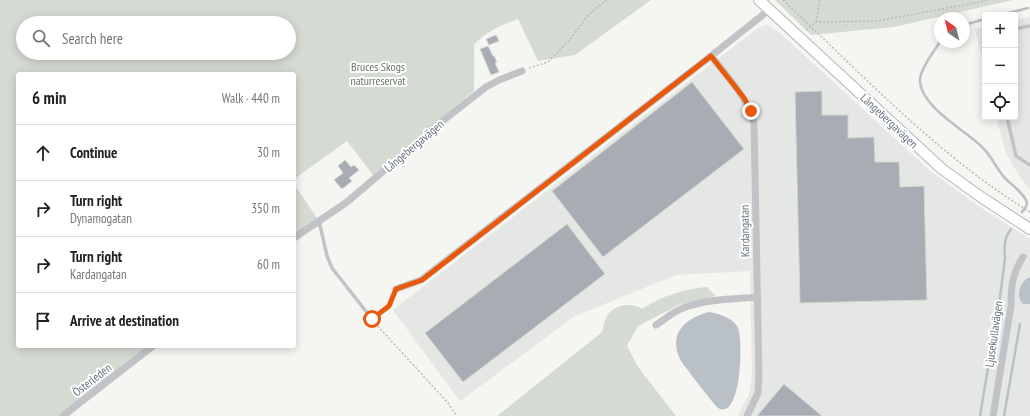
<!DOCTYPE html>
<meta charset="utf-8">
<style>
:root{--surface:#fff;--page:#f2f2f2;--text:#222;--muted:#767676;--line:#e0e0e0}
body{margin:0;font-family:"PT Sans Narrow",sans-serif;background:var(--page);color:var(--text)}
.controls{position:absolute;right:12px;top:12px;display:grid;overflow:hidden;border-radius:4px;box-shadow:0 2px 10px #0003}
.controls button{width:36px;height:36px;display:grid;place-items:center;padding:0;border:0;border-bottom:1px solid var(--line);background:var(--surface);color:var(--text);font:20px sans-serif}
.compass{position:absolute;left:934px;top:12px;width:36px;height:36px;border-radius:50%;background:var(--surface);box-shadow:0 2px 10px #0003;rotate:325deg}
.stop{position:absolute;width:12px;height:12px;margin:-9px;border:3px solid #ea580c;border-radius:50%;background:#fff}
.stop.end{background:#ea580c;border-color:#fff;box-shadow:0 1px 4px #0008}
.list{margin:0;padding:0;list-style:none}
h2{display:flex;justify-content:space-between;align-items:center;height:52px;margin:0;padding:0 16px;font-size:17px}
h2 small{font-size:13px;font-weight:400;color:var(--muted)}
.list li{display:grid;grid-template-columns:26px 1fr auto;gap:12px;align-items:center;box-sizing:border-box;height:56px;padding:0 16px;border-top:1px solid var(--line)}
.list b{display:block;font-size:15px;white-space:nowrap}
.list p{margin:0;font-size:13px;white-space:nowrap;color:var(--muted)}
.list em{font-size:13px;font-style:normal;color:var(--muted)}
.icon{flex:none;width:22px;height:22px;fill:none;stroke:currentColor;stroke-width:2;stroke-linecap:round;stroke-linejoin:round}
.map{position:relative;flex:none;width:1030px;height:416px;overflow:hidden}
.search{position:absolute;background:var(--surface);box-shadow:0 2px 10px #0003;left:16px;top:16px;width:280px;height:44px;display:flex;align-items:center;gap:10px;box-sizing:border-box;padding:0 14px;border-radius:22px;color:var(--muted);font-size:15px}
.panel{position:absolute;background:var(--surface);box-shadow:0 2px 10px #0003;left:16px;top:72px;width:280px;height:276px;border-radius:4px}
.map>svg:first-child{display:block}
.built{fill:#e5e7e5}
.green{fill:#d5dbd3;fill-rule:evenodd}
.water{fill:#b9c1c6}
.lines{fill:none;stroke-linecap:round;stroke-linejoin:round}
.stream{stroke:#b9c1c6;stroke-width:2.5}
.building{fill:#a7adb3;stroke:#d6d6d4}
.secondary-casing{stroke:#b3b7bb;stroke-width:12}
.path{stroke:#b8babd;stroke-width:1.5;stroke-dasharray:2 2;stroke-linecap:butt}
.lane{stroke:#c1c3c7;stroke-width:3.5}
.street{stroke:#c1c3c7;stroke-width:7}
.secondary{stroke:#fff;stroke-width:10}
.route{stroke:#ea580c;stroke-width:5}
.labels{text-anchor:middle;stroke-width:4;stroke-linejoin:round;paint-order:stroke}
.park-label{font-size:12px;fill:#667865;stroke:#fff}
.street-label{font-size:12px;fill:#677280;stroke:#fff}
</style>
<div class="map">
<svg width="1030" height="416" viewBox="0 0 1030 416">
<rect width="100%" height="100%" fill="#f5f5f2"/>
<!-- built -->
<g class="built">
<polygon points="1030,17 1030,190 1018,174 1006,153 996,117 1015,117 1015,20"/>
<polygon points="768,25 780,33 929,170 978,206 1030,239 1030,416 738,416 749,394 752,374 750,271 676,275 575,316 460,401 393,310 759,27"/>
<polygon points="985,27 985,70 975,29"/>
</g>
<!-- green -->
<g class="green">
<path d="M0,0H651L575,55L538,61L518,19C502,25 485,32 474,45V91L373,175L347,141L294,179V74H18V346H151L60,416H0ZM23,23H289V53H23Z"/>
<polygon points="775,0 1013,0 894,27 811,35"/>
<polygon points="294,184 317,218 294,236"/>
<path d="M707,287L716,296L679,305L638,326L627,346L638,367L676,416H497L601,333C604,329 603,324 606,318C611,305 631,301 642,309C662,296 683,289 707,287Z"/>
</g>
<!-- water -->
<g class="water">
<path d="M1030,277V304H1023C1015,296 1020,281 1030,277Z"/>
<path d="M709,312C719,314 733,317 738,328C743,339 742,416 720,409C718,408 717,407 715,405C707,395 700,386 692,376C689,371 684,366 681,361C667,334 685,318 709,312Z"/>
</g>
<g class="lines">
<!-- stream -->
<g class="stream">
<polyline points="1001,15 1028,8"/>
<polyline points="964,25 985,19"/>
<path d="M940,42C934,51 921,68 920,79C918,105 966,131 982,147C991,155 996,168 1004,177C1009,183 1028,196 1027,204C1026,207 1024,210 1022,212"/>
<path d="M980,416L992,344L995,336L1005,258C1004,247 1004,238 1011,229"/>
<polyline points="1004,416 1020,324"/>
</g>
</g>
<!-- building -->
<g class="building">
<polygon points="496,35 499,41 489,45 486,39"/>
<polygon points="488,46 493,56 494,56 497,62 495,63 499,72 491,75 480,49"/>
<polygon points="692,82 744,149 603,257 552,191"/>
<polygon points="822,91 822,115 848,115 848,138 874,137 875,162 899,162 900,187 924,186 927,300 800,303 795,92"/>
<polygon points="345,160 351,167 354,165 359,170 349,178 352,181 342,189 334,180 343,173 338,166"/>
<polygon points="567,224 605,274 463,382 425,333"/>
<polygon points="784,384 822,416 757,416"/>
</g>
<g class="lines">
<defs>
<polyline id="secondary" points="759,0 942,169 981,197 1030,229"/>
</defs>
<!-- secondary casing -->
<use href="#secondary" class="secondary-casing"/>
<!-- path -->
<g class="path">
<path d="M783,0C862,74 937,155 1030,212"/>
<polyline points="816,22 820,0"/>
<polyline points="806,30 816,22 877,21 990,0"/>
<polyline points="529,68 548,62 568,42 589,14 607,0"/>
<polyline points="375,323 448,403 457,416"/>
</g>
<!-- lane -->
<g class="lane">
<polyline points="1015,29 1030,26"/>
<polyline points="1007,117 1016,156 1030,165"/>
<polyline points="319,221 327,256 332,268 372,319 389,306 396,289"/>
</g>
<!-- street -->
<g class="street">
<path d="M711,56C728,77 747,97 754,123L759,378L758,393L747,416"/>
<polyline points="294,238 347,202 440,123 486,87 499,80 522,71"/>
<polyline points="396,289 421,280 711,56 769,10"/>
<path d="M656,325C665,319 673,312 683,308C707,299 732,299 758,297"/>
<polyline points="63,416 153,346"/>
<path d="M993,416L1011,306C1011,286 1012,274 1023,257"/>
</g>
<!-- secondary -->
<use href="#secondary" class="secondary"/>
</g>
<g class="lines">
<!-- route -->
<polyline class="route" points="372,319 389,306 396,289 422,280 711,56 744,98 751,111"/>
</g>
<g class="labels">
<!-- park labels -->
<g class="park-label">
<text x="378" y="71">Bruces Skogs<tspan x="378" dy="14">naturreservat</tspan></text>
</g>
<!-- street labels -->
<g class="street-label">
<text transform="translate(889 121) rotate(43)" y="4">Långebergavägen</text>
<text transform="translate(414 146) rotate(-40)" y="4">Långebergavägen</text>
<text transform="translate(745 231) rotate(-91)" y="4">Kardangatan</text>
<text transform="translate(994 334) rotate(-82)" y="4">Ljusekullavägen</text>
<text transform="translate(92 380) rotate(-38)" y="4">Österleden</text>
</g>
</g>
</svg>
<div class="controls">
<button>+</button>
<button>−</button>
<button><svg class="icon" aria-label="locate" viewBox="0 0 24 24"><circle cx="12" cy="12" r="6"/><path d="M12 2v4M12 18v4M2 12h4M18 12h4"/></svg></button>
</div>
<svg class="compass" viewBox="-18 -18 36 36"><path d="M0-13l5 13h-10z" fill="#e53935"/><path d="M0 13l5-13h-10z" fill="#767676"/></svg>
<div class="stop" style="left:372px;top:319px"></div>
<div class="stop end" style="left:751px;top:111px"></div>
<div class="search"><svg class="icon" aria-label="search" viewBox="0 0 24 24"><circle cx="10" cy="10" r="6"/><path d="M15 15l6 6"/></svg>Search here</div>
<section class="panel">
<h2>6 min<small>Walk · 440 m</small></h2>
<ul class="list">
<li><svg class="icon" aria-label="ahead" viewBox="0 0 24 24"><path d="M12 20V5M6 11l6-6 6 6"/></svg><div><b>Continue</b></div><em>30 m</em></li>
<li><svg class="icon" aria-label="right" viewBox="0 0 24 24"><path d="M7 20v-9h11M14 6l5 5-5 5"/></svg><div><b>Turn right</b><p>Dynamogatan</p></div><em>350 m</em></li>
<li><svg class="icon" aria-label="right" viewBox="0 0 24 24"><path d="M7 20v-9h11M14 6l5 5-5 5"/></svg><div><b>Turn right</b><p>Kardangatan</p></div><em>60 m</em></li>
<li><svg class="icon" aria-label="arrive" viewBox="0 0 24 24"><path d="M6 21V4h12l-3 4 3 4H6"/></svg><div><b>Arrive at destination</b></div></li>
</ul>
</section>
</div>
